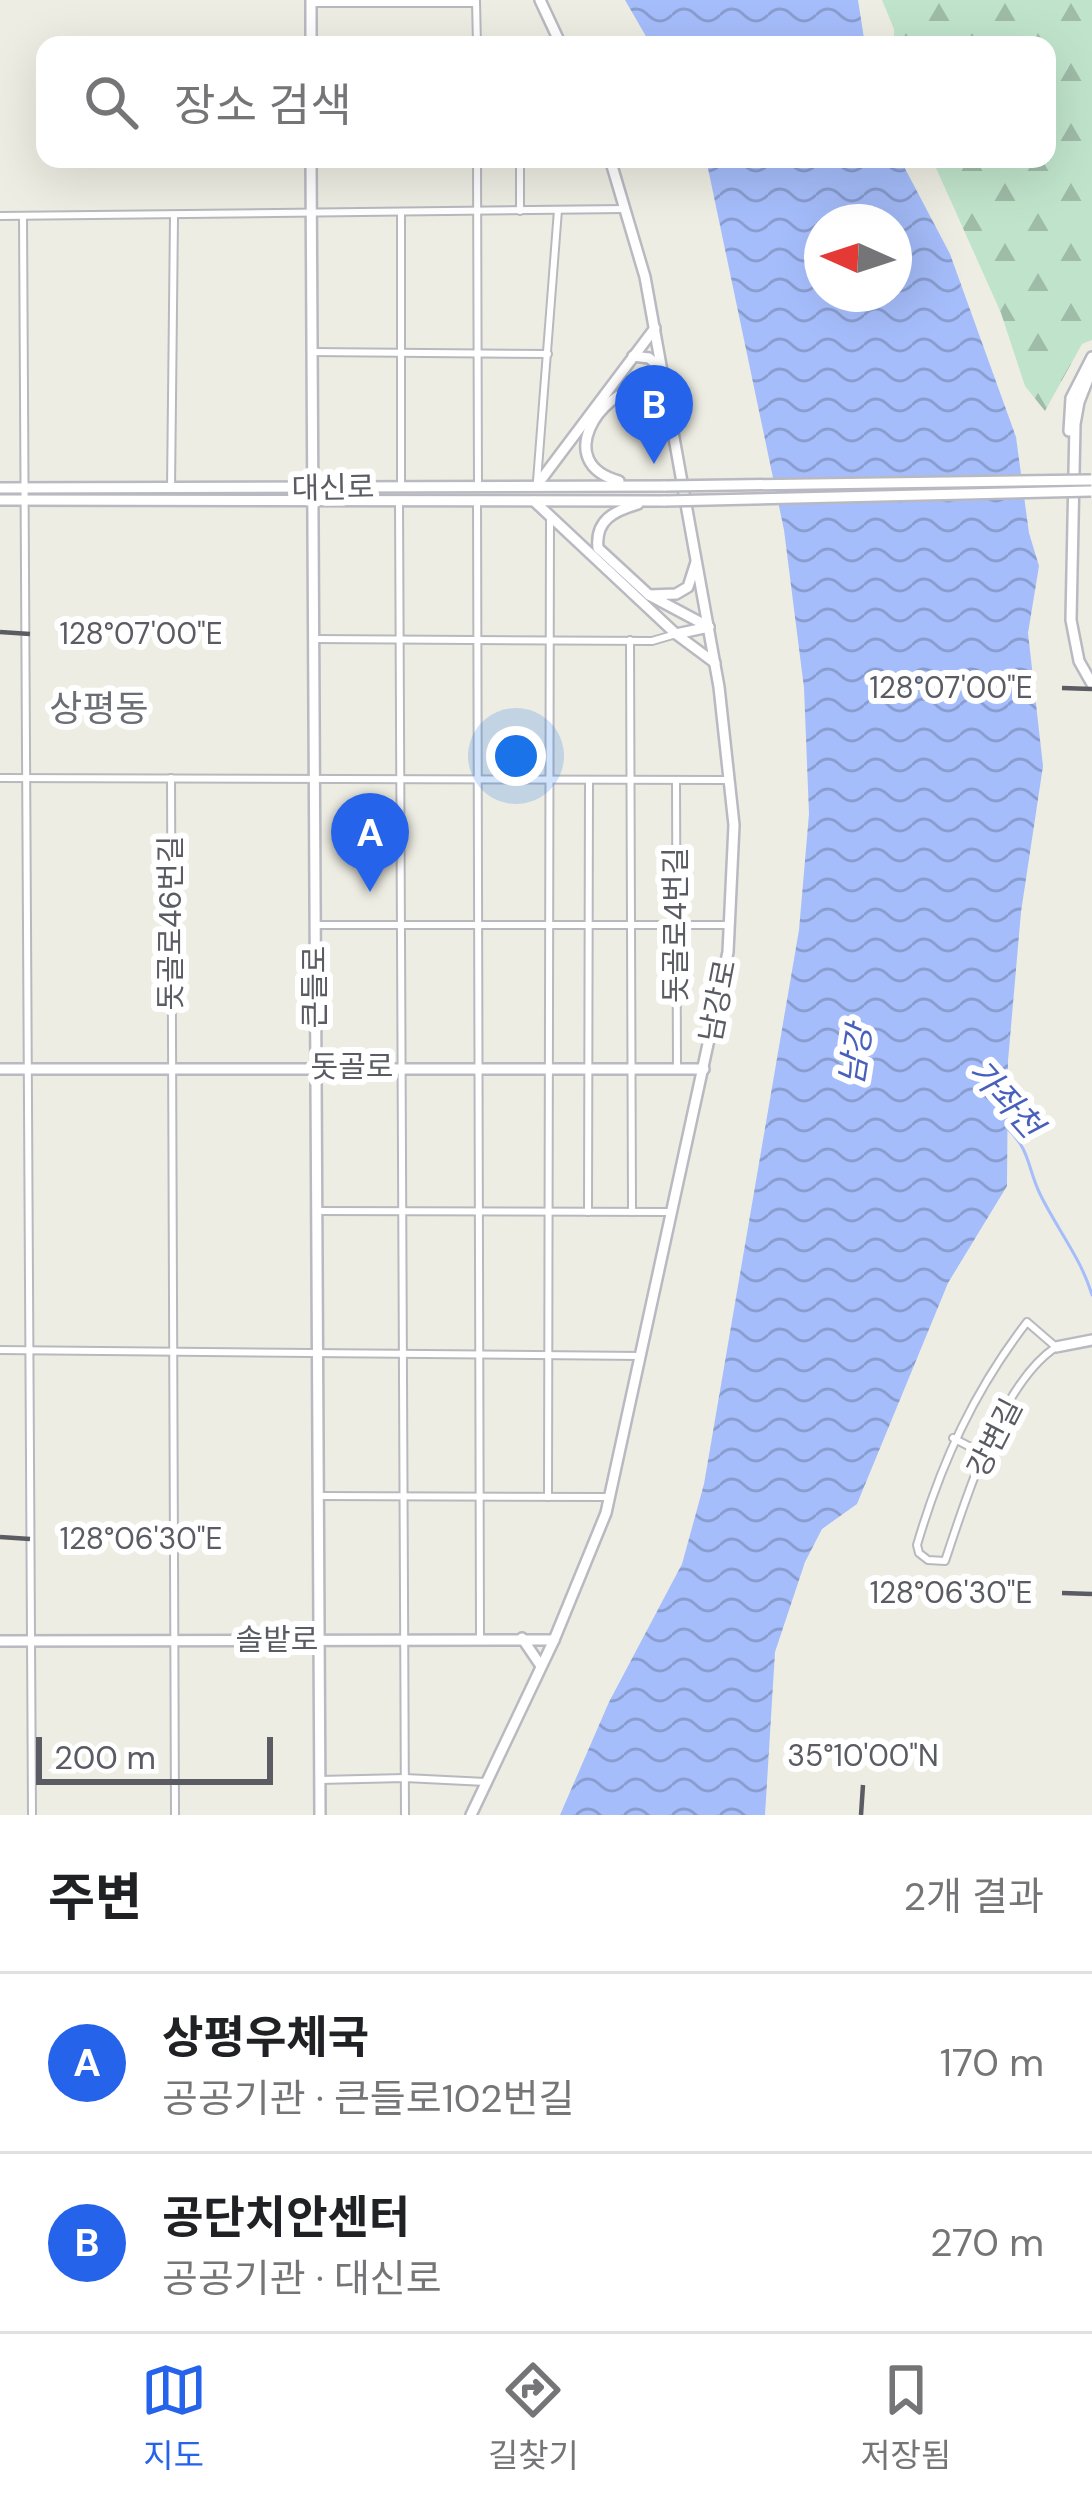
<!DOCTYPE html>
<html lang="ko">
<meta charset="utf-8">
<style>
:root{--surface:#fff;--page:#f6f6f6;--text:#202124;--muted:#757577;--line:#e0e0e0;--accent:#2563eb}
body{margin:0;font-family:"DM Sans","Noto Sans KR",sans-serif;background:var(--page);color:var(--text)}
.compass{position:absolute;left:804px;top:204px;width:108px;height:108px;border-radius:50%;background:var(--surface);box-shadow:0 12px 48px #0002;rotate:273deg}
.scale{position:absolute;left:36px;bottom:30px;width:237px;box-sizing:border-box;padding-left:12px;border:6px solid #5b5c63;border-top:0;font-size:33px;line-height:42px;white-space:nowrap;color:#5b5c63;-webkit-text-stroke:9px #fff;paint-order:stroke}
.you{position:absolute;left:516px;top:756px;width:42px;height:42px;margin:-30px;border:9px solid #fff;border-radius:50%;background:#1a73e8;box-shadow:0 0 0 18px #1a73e833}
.badge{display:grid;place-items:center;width:78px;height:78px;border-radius:50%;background:var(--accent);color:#fff;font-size:39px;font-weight:700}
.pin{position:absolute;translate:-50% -99px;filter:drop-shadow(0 3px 6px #0008)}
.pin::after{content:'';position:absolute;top:63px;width:42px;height:36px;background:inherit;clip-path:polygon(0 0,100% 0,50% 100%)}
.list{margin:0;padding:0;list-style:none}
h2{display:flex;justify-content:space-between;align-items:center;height:156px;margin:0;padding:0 48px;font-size:51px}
h2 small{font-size:39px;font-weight:400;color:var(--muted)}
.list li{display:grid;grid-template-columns:78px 1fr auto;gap:36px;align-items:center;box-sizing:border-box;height:180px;padding:0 48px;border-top:3px solid var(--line)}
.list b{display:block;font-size:45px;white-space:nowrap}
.list p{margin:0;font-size:39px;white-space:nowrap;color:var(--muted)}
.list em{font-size:39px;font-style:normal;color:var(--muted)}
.icon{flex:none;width:66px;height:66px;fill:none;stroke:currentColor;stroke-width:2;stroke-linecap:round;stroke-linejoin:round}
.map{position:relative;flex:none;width:1092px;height:1815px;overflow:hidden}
.search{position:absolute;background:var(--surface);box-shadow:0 12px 48px #0002;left:36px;right:36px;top:36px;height:132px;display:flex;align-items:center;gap:30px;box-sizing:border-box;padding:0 42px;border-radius:24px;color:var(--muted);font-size:45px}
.sheet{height:516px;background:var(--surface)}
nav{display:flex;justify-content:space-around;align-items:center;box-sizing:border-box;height:168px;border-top:3px solid var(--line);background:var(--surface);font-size:33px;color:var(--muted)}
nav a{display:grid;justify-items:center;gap:6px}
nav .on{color:var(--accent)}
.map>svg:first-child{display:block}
.forest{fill:url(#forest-firs)}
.water{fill:url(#water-waves);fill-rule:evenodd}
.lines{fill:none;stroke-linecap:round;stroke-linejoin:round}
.stream{stroke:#a5bdfb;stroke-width:3}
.street-casing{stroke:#b8b9bf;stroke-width:10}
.secondary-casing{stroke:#b9b9c1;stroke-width:14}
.street{stroke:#fff;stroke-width:6}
.secondary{stroke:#fff;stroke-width:9}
.secondary-bridge-casing{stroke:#b9b9c1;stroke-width:14;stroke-linecap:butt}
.secondary-bridge{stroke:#fff;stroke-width:9}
.ticks{fill:none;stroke:#5b5c63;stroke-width:4.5}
.labels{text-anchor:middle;stroke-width:12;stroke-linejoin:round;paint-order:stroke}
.street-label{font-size:30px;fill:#5b5c63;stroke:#fff}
.water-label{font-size:33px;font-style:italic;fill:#485fbe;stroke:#fff}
.quarter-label{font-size:36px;fill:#6c6e75;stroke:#fff}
.ticks-label{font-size:30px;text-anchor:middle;fill:#5b5c63;stroke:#fff;stroke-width:12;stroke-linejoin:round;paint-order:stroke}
</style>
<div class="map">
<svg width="1092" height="1815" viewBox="0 0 1092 1815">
<defs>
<pattern id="forest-firs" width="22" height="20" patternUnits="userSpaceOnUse" patternTransform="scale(3)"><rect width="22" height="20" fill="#c0e4cb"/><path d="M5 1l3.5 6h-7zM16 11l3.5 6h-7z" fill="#9fbca8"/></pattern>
<pattern id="water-waves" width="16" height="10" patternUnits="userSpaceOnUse" patternTransform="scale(3)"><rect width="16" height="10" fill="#a5bdfb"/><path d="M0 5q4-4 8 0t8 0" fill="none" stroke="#899dcf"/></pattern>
</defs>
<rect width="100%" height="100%" fill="#edede3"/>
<!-- forest -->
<polygon class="forest" points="882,0 1092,0 1092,340 1082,344 1045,411 1025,386 1001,313 932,159 1047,159 1047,45 894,45 894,29"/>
<!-- water -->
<g class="water">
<polygon points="625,0 858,0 865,45 651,45"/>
<path d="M706,159H900L950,254L1016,437L1029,533L1039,566L1028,633L1043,766L1021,912L1008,1061L1007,1186L948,1283L857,1504L822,1529L805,1562L775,1652L765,1815H560L609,1702L682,1564L704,1484L799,930L809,814L804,688L784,530ZM822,222H894V294H822Z"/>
</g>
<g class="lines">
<!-- stream -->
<path class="stream" d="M1007,1128C1031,1151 1027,1167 1040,1194C1057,1229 1081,1258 1092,1295"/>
<defs>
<g id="street">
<polyline points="476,1 477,45"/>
<polyline points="311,3 476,3"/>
<polyline points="477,159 478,486"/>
<polyline points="520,159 520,211"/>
<polyline points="401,212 401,487"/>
<polyline points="0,216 625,209"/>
<polyline points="23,216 32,1815"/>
<polyline points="311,352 548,354"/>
<polyline points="537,481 558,210"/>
<polyline points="171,489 174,217"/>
<polyline points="399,500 405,1815"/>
<polyline points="477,500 480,1637"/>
<polyline points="315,639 652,641 676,634"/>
<polyline points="630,640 632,1212"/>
<polyline points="0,778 728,780"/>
<polyline points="171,778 175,1815"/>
<polyline points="676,781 677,1069"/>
<polyline points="315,925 730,925"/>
<polyline points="316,1211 672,1212"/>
<polyline points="588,1212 589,783"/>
<path d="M1027,1322L1056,1347C1000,1384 966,1499 945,1561L928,1560L919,1553L917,1545C941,1463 974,1391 1027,1322Z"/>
<polyline points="0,1350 641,1356"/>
<polyline points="953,1438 984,1454"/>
<polyline points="318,1496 608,1497"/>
<polyline points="548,1497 550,517"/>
<polyline points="319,1780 405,1778 486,1782"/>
</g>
<g id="secondary">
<polyline points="311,0 311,45"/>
<polyline points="540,0 561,45"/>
<polyline points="311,159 320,1815"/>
<polyline points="633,356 649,358 660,367 634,386"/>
<polyline points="1092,369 1079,402 1075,424 1071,620 1079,661 1092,684"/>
<polyline points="1069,431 1071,398 1092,357"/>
<path d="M619,481C552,463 601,390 640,389L656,398L668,417"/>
<polyline points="537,485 655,328"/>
<polyline points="0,488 665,486"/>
<polyline points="0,500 665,501"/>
<polyline points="534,501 676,634 715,663"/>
<path d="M638,504C614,511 595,520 598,548L649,595L709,627"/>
<polyline points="649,595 676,594 688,587 696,562"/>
<polyline points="676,634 709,627"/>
<polyline points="0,1069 704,1069"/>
<polyline points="1056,1347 1092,1340"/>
<polyline points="522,1638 541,1666"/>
<polyline points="0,1641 554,1640"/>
<polyline points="471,1815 554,1640 606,1513 728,952 734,825 719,687 645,277 610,159"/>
</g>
</defs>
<!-- street casing -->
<use href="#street" class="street-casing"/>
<!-- secondary casing -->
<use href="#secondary" class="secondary-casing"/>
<!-- street -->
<use href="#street" class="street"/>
<!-- secondary -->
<use href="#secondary" class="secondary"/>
<defs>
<g id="secondary-bridge">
<polyline points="665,486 1091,480"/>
<polyline points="665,501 1091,491"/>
</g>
</defs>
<!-- secondary-bridge casing -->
<use href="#secondary-bridge" class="secondary-bridge-casing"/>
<!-- secondary-bridge -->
<use href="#secondary-bridge" class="secondary-bridge"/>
</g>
<!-- ticks -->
<path class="ticks" d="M0,632L30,634M1062,688L1092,689M0,1537L30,1539M1062,1593L1092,1594M861,1815L863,1785"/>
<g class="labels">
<!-- street labels -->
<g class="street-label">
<text transform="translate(333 488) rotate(-1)" y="10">대신로</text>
<text transform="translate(171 923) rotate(-90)" y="10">돗골로46번길</text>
<text transform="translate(676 925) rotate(-90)" y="10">돗골로4번길</text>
<text transform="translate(315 987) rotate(-90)" y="10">큰들로</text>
<text transform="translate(718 1001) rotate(-79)" y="10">남강로</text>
<text x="352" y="1077">돗골로</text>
<text transform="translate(995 1438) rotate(-63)" y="10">강변길</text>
<text x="277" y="1650">솔밭로</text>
</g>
<!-- water labels -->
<g class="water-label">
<text transform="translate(855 1055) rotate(-81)" y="12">남강</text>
<text transform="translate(1006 1098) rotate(48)" y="12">가좌천</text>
</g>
<!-- quarter labels -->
<g class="quarter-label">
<text x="99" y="721">상평동</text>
</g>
</g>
<g class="ticks-label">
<text x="141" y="644">128°07'00"E</text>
<text x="951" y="698">128°07'00"E</text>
<text x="141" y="1549">128°06'30"E</text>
<text x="951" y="1603">128°06'30"E</text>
<text x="863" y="1766">35°10'00"N</text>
</g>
</svg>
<svg class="compass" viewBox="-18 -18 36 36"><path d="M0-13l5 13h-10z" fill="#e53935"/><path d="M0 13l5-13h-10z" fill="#757577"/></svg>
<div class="scale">200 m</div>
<div class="you"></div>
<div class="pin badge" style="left:370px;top:892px">A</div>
<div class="pin badge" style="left:654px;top:464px">B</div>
<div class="search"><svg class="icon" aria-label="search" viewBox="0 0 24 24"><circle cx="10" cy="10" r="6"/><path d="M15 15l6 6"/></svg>장소 검색</div>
</div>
<section class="sheet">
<h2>주변<small>2개 결과</small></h2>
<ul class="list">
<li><span class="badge">A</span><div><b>상평우체국</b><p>공공기관 · 큰들로102번길</p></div><em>170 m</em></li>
<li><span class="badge">B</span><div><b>공단치안센터</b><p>공공기관 · 대신로</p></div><em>270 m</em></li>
</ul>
</section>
<nav>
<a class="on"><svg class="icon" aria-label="map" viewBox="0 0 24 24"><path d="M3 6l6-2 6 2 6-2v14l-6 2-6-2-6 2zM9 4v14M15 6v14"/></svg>지도</a>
<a><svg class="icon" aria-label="directions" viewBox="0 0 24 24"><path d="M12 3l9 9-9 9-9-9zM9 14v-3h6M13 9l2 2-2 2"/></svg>길찾기</a>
<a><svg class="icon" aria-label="saved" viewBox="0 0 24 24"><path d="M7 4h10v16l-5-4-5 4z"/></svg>저장됨</a>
</nav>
